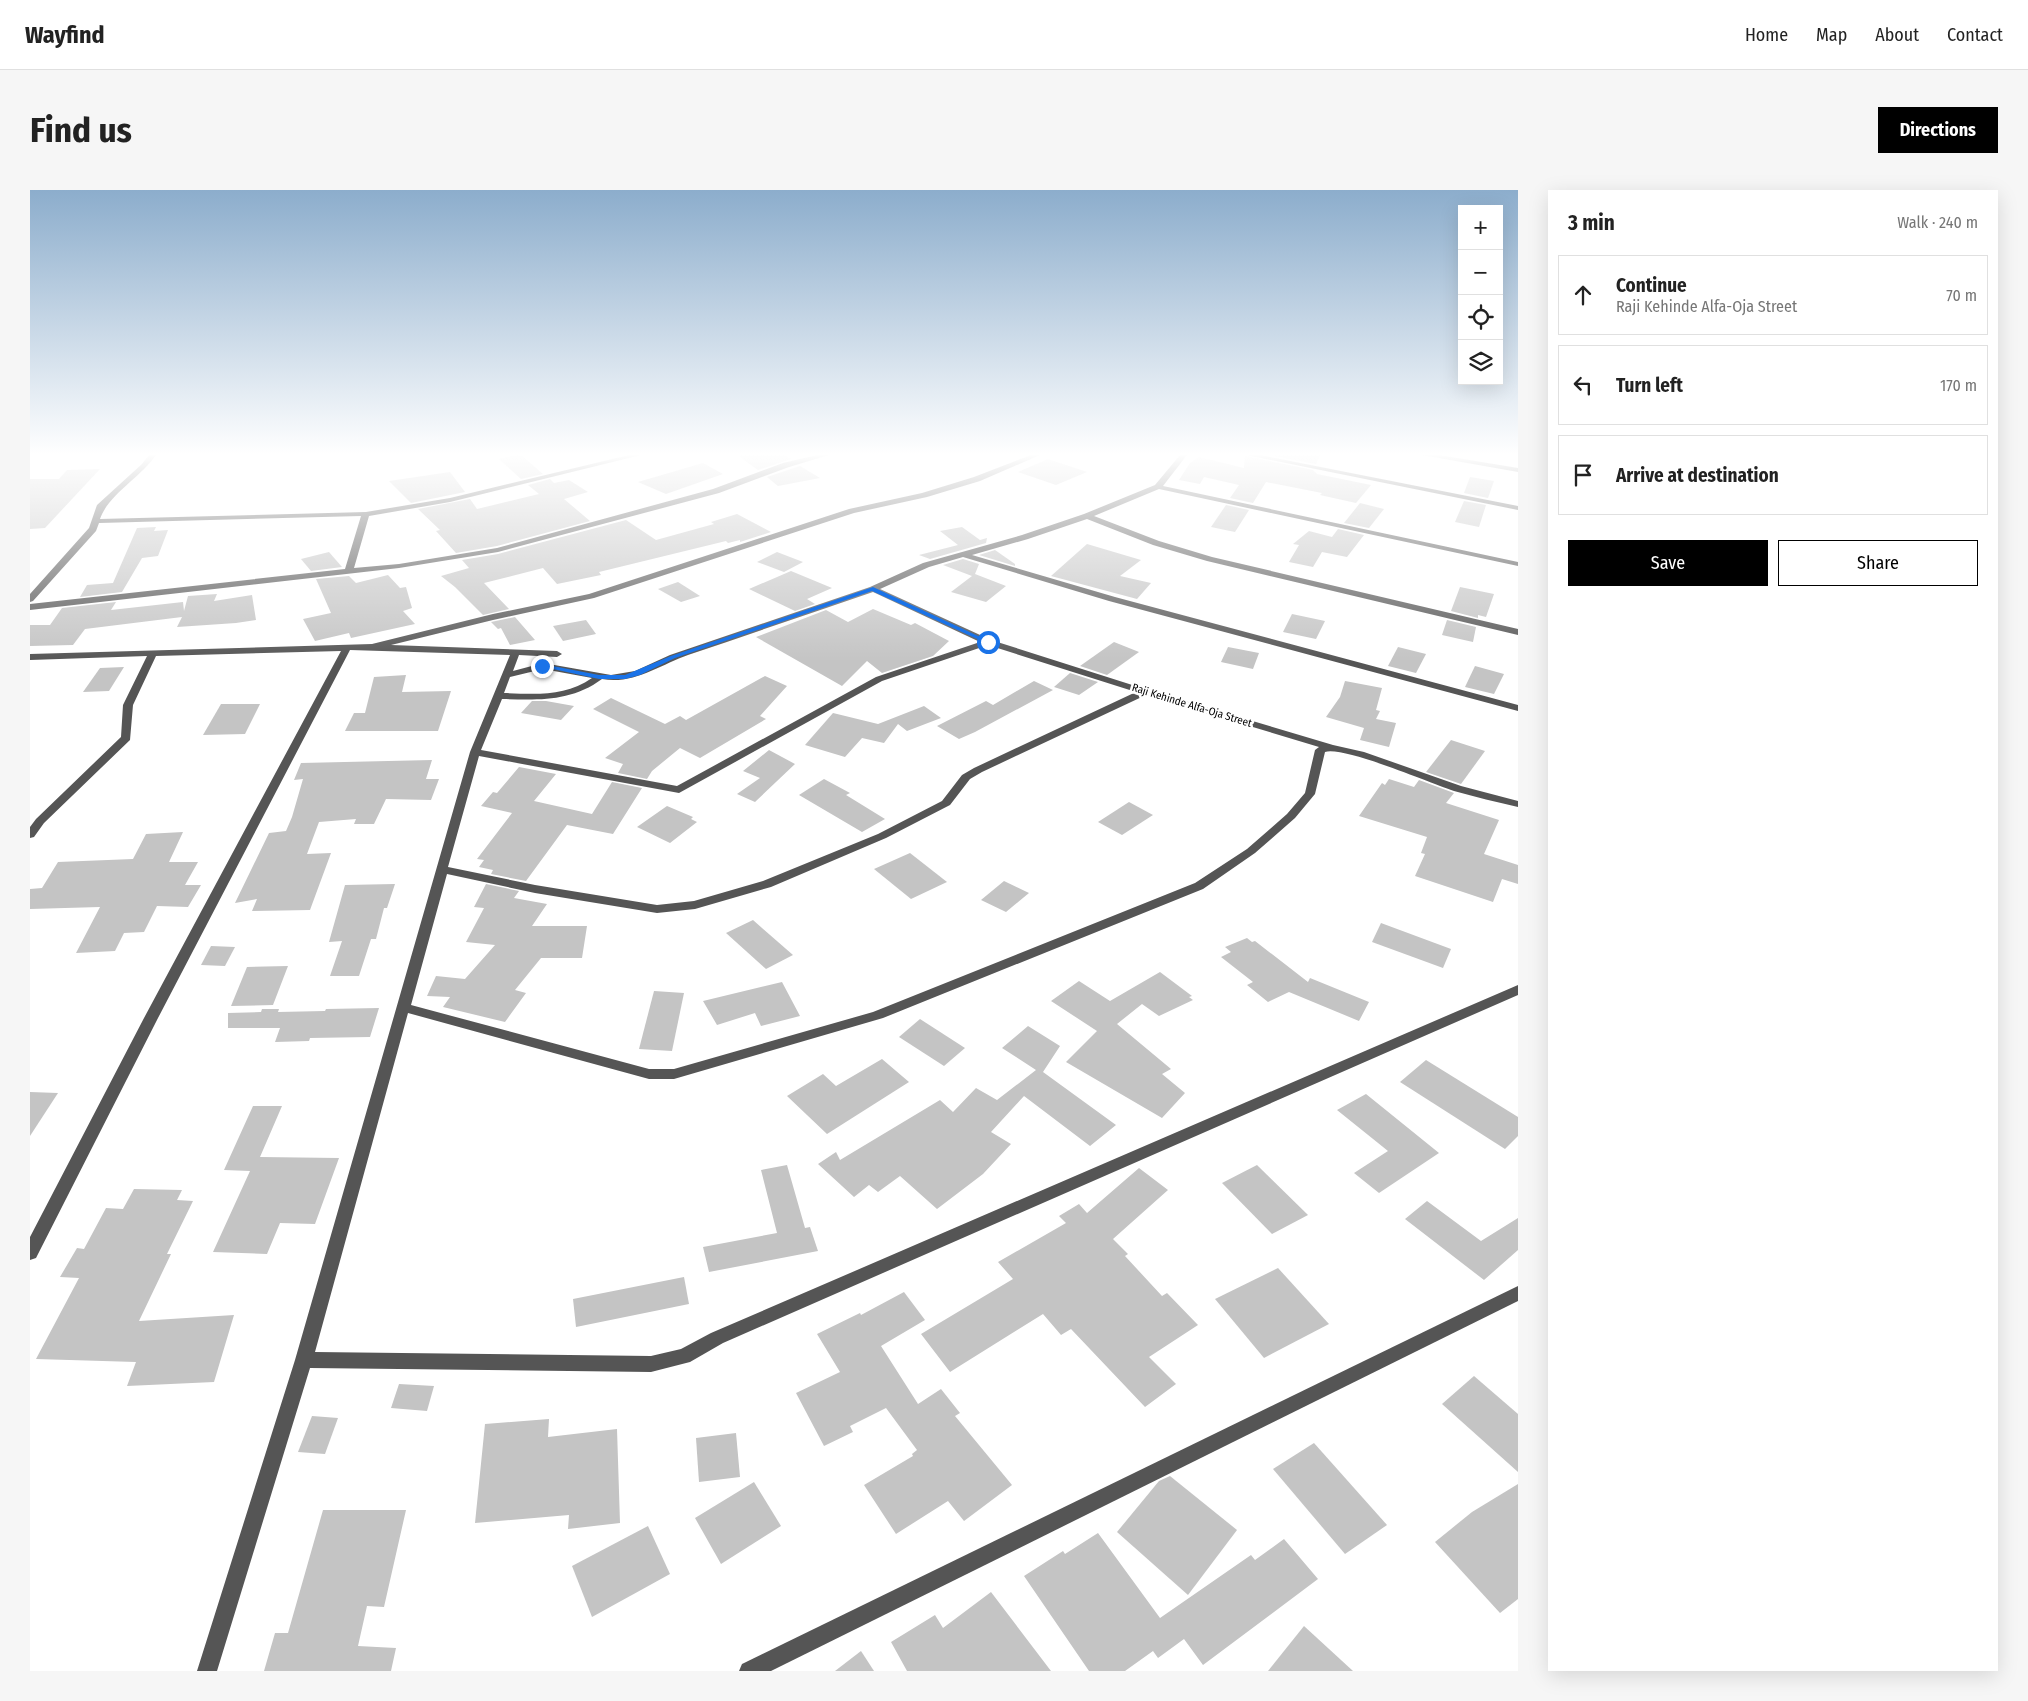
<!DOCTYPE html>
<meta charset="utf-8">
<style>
:root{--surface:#fff;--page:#f6f6f6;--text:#222;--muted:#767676;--line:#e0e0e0;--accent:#000}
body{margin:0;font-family:"Fira Sans Condensed",sans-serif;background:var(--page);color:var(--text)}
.controls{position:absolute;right:15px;top:15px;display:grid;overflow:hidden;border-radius:0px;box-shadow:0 5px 20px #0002}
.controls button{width:45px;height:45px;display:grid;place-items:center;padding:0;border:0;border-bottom:1px solid var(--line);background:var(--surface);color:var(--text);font:25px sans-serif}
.stop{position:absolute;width:15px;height:15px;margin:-11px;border:4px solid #1a73e8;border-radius:50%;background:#fff}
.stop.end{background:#1a73e8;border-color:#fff;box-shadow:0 1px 5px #0008}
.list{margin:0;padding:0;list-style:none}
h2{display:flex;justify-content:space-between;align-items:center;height:65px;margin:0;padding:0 20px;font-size:21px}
h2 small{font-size:16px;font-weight:400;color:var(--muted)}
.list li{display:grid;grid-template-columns:32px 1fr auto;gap:15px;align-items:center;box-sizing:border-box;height:80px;margin:0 10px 10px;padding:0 10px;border:1px solid var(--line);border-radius:0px}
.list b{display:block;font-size:19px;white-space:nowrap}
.list p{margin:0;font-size:16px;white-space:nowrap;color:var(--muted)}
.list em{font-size:16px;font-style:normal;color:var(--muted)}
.actions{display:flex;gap:10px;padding:15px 20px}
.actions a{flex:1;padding:11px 0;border:1px solid var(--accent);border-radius:0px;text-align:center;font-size:18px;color:var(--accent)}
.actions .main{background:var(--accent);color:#fff}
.icon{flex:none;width:28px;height:28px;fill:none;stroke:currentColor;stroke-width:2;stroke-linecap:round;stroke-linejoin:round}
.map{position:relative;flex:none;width:1488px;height:1481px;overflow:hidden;border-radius:0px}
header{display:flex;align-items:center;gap:30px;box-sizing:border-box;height:70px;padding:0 25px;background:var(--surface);border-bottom:1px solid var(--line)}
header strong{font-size:24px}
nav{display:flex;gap:28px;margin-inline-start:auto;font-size:18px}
.intro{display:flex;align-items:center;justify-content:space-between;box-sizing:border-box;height:120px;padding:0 30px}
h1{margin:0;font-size:35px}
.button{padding:12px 22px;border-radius:0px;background:var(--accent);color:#fff;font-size:18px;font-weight:700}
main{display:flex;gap:30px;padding:0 30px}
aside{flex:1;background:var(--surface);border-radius:0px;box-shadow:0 5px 20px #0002}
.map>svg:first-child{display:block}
.building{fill:#c4c4c4}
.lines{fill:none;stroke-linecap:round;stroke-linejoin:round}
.minor{fill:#555;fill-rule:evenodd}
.route{fill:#1a73e8}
.labels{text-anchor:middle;stroke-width:5;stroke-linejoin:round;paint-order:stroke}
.far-street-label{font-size:11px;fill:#000;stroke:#fff}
</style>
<header>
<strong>Wayfind</strong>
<nav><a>Home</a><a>Map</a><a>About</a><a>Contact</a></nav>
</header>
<div class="intro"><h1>Find us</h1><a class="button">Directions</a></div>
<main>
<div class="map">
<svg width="1488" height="1481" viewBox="0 0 1488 1481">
<rect width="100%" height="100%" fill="#fff"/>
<!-- building -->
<g class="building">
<polygon points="486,265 491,265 513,284 491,289 469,269"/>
<polygon points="707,265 754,265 761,269 728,280"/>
<polygon points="1240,265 1290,265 1286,274"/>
<polygon points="1215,266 1283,280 1287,284 1341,295 1326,313 1290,305 1292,303 1236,292 1223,313 1200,308 1209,295 1174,287 1170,294 1149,290 1160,273 1169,267 1214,278"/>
<polygon points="1018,269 1057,282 1026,295 988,282"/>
<polygon points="673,273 693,284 636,304 608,292"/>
<polygon points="770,276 790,288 748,296 737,287"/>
<polygon points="70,279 15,338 0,339 0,289 29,289 37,280"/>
<polygon points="420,282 435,302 381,313 359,291"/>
<polygon points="1440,287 1464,291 1458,308 1434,303"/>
<polygon points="520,289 524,293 539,290 558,302 534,309 560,331 467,356 426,363 406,341 410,340 388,319 440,309 447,319 509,304 498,295"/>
<polygon points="1434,311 1456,315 1449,337 1425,332"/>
<polygon points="1330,313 1354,319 1339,338 1314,333"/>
<polygon points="1196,315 1219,320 1205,342 1181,337"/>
<polygon points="707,324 741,342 710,352 710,350 698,353 696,351 569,382 571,385 527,394 513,378 454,393 479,419 453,425 425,397 411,386 439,378 432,370 468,364 596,330 626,350 684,334 681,332"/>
<polygon points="126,337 124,341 138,340 128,366 112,368 92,402 50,407 57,395 83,393 107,338"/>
<polygon points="932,337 950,350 957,348 956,353 900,369 889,365 928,355 910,341"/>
<polygon points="1308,339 1334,345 1317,367 1292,362 1283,377 1259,372 1269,355 1263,354 1279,341 1302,347"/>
<polygon points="1057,354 1111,370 1090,386 1121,393 1107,409 1021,386"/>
<polygon points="965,360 985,374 985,376 949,365"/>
<polygon points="299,362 312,377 281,381 271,369"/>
<polygon points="747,362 773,372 754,382 727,372"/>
<polygon points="933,369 949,374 945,384 976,396 956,412 921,402 942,386 913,375"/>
<polygon points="761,381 802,398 777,409 785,414 765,421 719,399"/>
<polygon points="358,385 370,398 376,397 382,418 373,421 385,434 321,448 319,443 285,451 273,429 301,423 286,389 319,386 326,393"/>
<polygon points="648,392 670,406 651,412 628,399"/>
<polygon points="1430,397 1464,404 1456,427 1448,425 1448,428 1421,421"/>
<polygon points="187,404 184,411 222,405 226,430 206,433 147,437 152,427 55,439 43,455 0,456 0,435 20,435 32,418 86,412 81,420 153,412 154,421 158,406"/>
<polygon points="843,419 881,435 885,433 919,451 903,466 852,483 837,471 812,496 726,447 796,420 818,432"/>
<polygon points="1262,424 1295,431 1286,449 1253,442"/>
<polygon points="485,427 505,450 480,455 471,438 468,439 461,432"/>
<polygon points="556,430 566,444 533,451 523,436"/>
<polygon points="1417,430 1446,437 1443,452 1412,445"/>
<polygon points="1084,452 1109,462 1077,485 1050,476"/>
<polygon points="1198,457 1229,463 1223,479 1191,472"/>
<polygon points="1368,457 1396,464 1386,483 1358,476"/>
<polygon points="1445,476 1474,484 1464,504 1435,497"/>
<polygon points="94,477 79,501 53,502 70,478"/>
<polygon points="1040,483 1068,492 1049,505 1024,497"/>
<polygon points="376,485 372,502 421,501 408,541 315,541 324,523 335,523 344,487"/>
<polygon points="735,486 757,496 730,526 736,529 670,568 650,558 622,581 617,589 588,583 593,574 575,568 609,542 563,519 581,508 635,534 650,526 656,530"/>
<polygon points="1004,491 1023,500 945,542 929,549 907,536 956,511 963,515"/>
<polygon points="1315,491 1352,498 1346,520 1350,521 1346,529 1366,533 1359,557 1330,550 1334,538 1296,527 1310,507"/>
<polygon points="502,511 516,511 544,516 531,530 491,523"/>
<polygon points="191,514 230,514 215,544 173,545"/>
<polygon points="894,516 911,528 877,541 868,534 854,553 832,548 815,567 775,555 803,523 848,534"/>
<polygon points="1421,550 1455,561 1431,594 1396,582"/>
<polygon points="739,560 765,574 725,612 707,604 730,588 713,581"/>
<polygon points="402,570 396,589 409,589 401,610 356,609 344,634 324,634 326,629 289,632 277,664 301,663 280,720 222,721 227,709 205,713 239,643 256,641 262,627 273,589 264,590 271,573"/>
<polygon points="489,577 526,584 504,611 562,624 582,592 612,598 583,644 537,635 496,691 461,684 463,680 449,677 454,670 447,669 482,623 451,616 463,602 467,603"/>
<polygon points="794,589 820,603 816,605 855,629 832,642 769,605"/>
<polygon points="1359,589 1384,597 1389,590 1424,603 1416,613 1469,630 1454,664 1488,675 1488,694 1472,689 1463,712 1385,686 1395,664 1391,663 1397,647 1329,626 1352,593 1355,595"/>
<polygon points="1099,612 1123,625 1092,645 1068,632"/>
<polygon points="637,616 663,627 661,629 667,632 640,653 607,637"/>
<polygon points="153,642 139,672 168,672 155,695 171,695 158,717 127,716 114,742 94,743 85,761 46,763 70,717 0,719 0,699 12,698 28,672 103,669 116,644"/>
<polygon points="880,663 917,692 881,709 844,679"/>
<polygon points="974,691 999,703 976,722 951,710"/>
<polygon points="365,694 357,718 354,718 346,749 341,749 329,786 300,786 312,751 299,752 315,695"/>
<polygon points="456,694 489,701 484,708 517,714 502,736 557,736 552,768 511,768 485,800 496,803 475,832 413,817 420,807 397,806 406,786 435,789 465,755 436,752 454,718 444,717"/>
<polygon points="723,730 763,765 736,779 696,743"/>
<polygon points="1351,733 1421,759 1413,778 1342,752"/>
<polygon points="1217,748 1222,752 1225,751 1278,792 1280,788 1339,812 1329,831 1259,802 1238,812 1217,795 1223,792 1191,767 1201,762 1195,757"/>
<polygon points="181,756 205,757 195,776 171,775"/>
<polygon points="258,776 243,815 201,816 217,777"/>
<polygon points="1130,782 1162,806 1159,807 1163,810 1129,826 1112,814 1087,834 1141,879 1132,884 1155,903 1132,928 1036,872 1067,841 1021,811 1049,791 1080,811"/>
<polygon points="752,792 770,826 731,836 725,823 687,835 673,811"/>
<polygon points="624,801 654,803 642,861 609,859"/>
<polygon points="349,818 340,847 280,848 279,851 245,852 250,838 198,838 198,823 231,822 232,819 249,819 248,822 295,821 296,819"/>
<polygon points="890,829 935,858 914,876 869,847"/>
<polygon points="998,836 1030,856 1013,882 1086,935 1060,956 994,906 961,942 981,954 953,984 907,1019 870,986 848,1002 839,995 824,1007 788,974 806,962 810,970 910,910 923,922 946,898 967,910 1006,880 972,858"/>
<polygon points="852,869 879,892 797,944 757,906 793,884 806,896"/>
<polygon points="1396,870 1488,927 1488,946 1475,959 1370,892"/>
<polygon points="0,902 28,903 0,946"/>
<polygon points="1336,904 1409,963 1349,1003 1324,983 1358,961 1307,920"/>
<polygon points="223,916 252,916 230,967 309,968 285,1034 250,1033 237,1064 183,1062 220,981 194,980"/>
<polygon points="757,975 775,1038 780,1037 788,1061 679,1082 673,1057 747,1043 731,980"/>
<polygon points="1227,975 1278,1025 1242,1044 1192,993"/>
<polygon points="1109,978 1138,1000 1083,1049 1098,1064 1095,1066 1132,1106 1137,1103 1168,1135 1119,1167 1146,1194 1115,1217 1041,1139 1031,1145 1013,1124 920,1182 891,1144 983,1089 968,1072 1036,1033 1029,1026 1049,1014 1057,1023"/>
<polygon points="104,999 152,1000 147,1010 163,1011 137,1064 141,1064 109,1131 204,1125 184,1192 97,1196 106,1172 6,1169 49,1088 30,1087 47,1058 54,1059 76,1018 93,1019"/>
<polygon points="1397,1011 1451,1051 1488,1028 1488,1060 1454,1090 1375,1029"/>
<polygon points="1248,1078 1299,1134 1234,1168 1185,1109"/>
<polygon points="654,1087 659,1114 546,1137 543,1109"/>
<polygon points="874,1102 895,1130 851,1156 888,1214 911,1199 930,1223 925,1226 982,1295 934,1331 918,1311 866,1344 834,1295 883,1266 882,1264 887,1260 856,1218 820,1236 823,1242 794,1256 766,1203 810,1182 787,1144 830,1123 831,1125"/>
<polygon points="1444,1186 1488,1224 1488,1282 1412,1214"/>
<polygon points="369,1194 404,1196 397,1221 361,1218"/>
<polygon points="282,1226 308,1228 295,1264 268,1262"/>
<polygon points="519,1229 518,1247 587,1239 590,1333 538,1339 539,1325 445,1333 455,1234"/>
<polygon points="706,1243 710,1287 669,1292 666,1248"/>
<polygon points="1284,1253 1357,1335 1315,1364 1243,1279"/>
<polygon points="1140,1286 1207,1340 1158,1405 1087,1342 1129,1291"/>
<polygon points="724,1292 751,1336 691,1374 665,1328"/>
<polygon points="1488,1294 1488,1409 1470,1423 1405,1352 1442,1322"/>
<polygon points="293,1320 376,1320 354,1417 337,1416 328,1456 366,1458 361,1481 234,1481 245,1443 258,1443"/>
<polygon points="618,1336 640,1384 562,1427 542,1376"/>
<polygon points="1068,1343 1130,1428 1221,1365 1225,1370 1254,1349 1288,1389 1173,1475 1154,1449 1128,1468 1123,1461 1095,1481 1059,1481 994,1386 1033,1361 1035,1364"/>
<polygon points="961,1402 1021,1481 877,1481 861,1452 905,1425 913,1438"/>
<polygon points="1274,1436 1323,1481 1238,1481"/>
<polygon points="831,1461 844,1481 805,1481"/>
</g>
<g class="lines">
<!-- minor -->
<g class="minor">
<path d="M119,265H126C111,287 78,305 70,329L336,322L420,308L599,265H611L420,312L339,326L324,378L369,374L467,358L683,299L753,273L787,265H799L759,277L689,303L468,362L369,378L0,420V414L315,379L331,326L69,333L66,341L3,411L0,412V404L59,338L67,315L112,274Z"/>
<path d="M1001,265H1010L950,291L897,307L824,323L564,408L463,430L361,455L527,461L532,464L527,467L489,465L483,481L513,473L581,485L605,481L640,465L840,397L893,373L992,345L1054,324L1125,295L1150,265H1157L1133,296L1488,372V376L1129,299L1064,326L1129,351L1182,367L1488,439V445L1177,371L1123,355L1057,329L998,349L942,365L1085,407L1488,515V521L1079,411L933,367L899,377L850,399L961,450L1118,500L1303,555L1334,562L1431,596L1488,611V617C1467,612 1445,607 1424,601C1400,593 1314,556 1295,562L1285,604L1265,628L1225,663L1173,699L853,828L644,889H619L378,823L285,1162L621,1166L651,1159L681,1143L1488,795V805L693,1153L660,1172L621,1182L280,1178L187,1481H167L265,1170L440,562L480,465L320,460L128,828L6,1068L0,1070V1047L114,828L311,461L126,466L103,515L100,550L14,633L4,647L0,648V637L6,629L91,547L93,515L117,466L0,470V464L342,454L463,424L559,404L819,319L892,303L944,287ZM843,402L950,452L846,487L647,596L451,560L472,509C508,510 541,512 572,489C603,495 630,475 658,465C720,444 781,423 843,402ZM958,455L1106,502L944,578L932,585L912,611L848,644L733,691L664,711L627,715L505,695L418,677L449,566L649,603L852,491ZM513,479L562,488C535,507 506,504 474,503L480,487ZM1116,505L1289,557L1285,560L1275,603L1257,624L1217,659L1165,693L843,822L644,879H619L381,815L417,684L505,703L627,723L665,719L741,697L856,648L920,615L940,589L952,582Z"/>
<polygon points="1216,265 1230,265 1488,316 1488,320"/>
<polygon points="1392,265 1409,265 1488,278 1488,282"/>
<polygon points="1488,1096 1488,1111 741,1481 709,1481 712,1474"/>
</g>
</g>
<!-- sky -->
<linearGradient id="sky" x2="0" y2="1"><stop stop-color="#8cadcc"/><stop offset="0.56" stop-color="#fff"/><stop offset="1" stop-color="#fff" stop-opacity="0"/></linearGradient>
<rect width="1488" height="472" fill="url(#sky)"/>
<!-- route -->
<polygon class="route" points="843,397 961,452 956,453 842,401 645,468 610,485 595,489 569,489 509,476 512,474 569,485 595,485 641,466"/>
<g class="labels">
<!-- far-street labels -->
<g class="far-street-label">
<text transform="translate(1162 515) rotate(17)" y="4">Raji Kehinde Alfa-Oja Street</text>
</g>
</g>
</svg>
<div class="controls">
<button>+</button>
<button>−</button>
<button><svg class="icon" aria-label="locate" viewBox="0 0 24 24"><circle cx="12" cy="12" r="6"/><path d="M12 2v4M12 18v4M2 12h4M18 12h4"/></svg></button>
<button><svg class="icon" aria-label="layers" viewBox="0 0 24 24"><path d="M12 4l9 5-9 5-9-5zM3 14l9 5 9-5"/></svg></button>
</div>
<div class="stop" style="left:958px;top:452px"></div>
<div class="stop end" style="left:512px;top:476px"></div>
</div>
<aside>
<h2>3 min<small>Walk · 240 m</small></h2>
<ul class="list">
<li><svg class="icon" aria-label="ahead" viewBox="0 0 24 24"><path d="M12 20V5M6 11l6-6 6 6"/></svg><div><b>Continue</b><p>Raji Kehinde Alfa-Oja Street</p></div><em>70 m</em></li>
<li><svg class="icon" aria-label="left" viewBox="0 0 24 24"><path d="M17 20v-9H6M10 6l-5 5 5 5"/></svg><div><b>Turn left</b></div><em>170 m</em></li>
<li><svg class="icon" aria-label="arrive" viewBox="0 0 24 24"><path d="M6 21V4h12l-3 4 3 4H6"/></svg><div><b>Arrive at destination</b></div></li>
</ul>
<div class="actions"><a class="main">Save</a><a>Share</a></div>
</aside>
</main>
